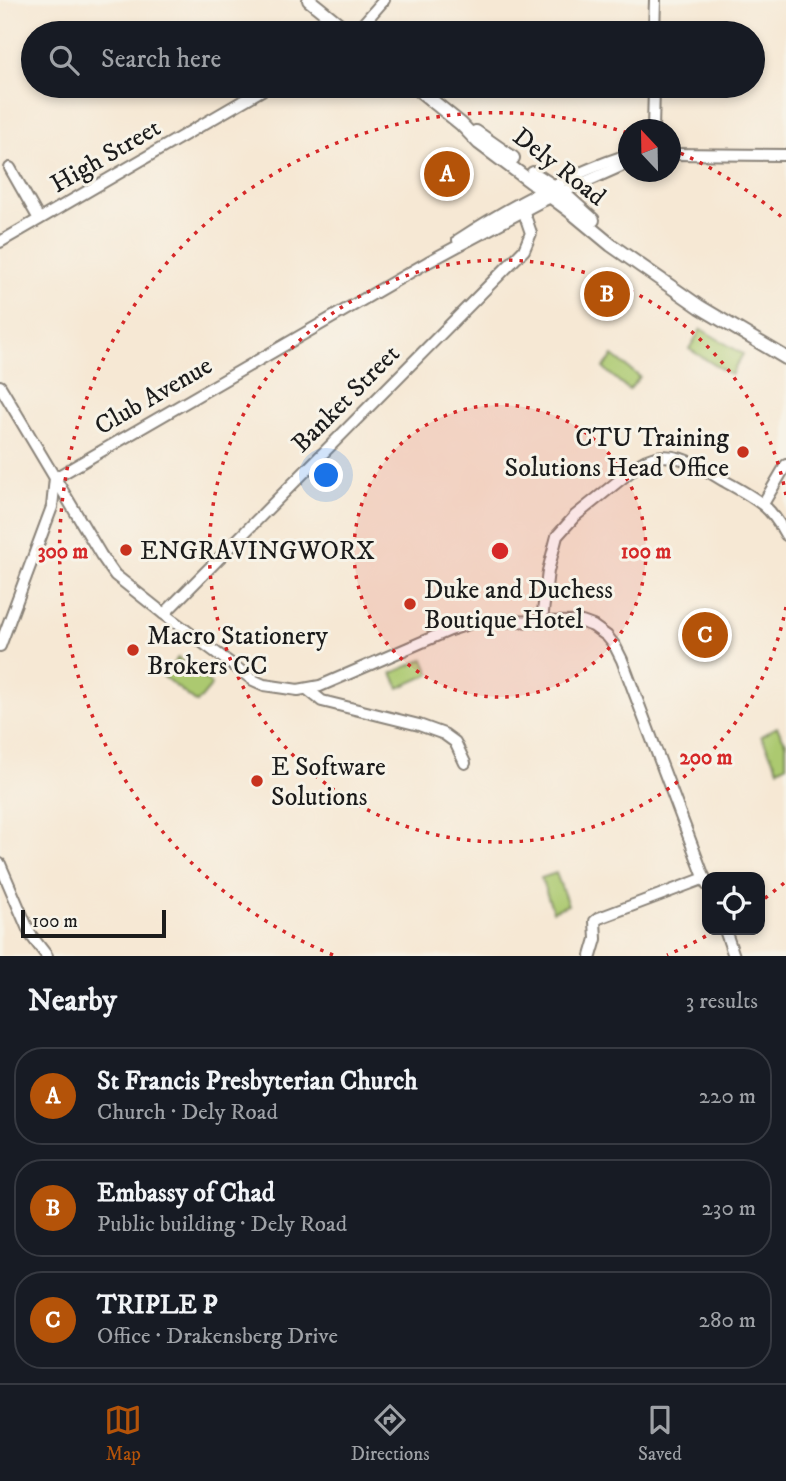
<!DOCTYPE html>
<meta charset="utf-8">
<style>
:root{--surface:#171b24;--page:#20242c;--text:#f1f3f6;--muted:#9ea1a6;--line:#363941;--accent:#b45309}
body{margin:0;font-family:"IM FELL DW Pica",serif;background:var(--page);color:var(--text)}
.controls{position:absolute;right:21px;bottom:21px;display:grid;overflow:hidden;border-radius:14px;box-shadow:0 4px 10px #0003}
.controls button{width:63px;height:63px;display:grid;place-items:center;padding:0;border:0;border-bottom:2px solid var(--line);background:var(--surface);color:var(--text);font:35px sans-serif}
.compass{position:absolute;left:618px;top:119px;width:63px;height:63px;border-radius:50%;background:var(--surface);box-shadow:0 4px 10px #0003;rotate:338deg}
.scale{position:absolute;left:21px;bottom:18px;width:145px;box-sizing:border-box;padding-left:7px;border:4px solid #1c1c1c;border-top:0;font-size:19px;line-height:24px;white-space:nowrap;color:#1c1c1c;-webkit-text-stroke:5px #f7f3e8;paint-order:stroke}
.you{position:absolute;left:327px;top:476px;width:24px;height:24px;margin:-18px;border:5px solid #fff;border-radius:50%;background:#1a73e8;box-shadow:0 0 0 10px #1a73e833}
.badge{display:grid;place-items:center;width:46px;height:46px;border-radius:50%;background:var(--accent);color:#fff;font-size:23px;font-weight:700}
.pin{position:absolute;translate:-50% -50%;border:4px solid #fff;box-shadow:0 2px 7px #0006}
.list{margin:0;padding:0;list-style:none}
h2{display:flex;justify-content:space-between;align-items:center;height:91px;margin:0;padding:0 28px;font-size:30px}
h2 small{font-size:23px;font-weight:400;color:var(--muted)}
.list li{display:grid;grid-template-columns:46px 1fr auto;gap:21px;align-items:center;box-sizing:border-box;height:98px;margin:0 14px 14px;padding:0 14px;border:2px solid var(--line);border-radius:28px}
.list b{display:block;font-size:26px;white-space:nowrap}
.list p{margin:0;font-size:23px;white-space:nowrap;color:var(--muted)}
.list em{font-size:23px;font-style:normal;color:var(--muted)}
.icon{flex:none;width:38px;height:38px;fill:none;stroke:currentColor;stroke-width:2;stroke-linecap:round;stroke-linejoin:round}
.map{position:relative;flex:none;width:786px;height:956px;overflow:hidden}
.search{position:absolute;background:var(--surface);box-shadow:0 4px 10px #0003;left:21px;right:21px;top:21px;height:77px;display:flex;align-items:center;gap:18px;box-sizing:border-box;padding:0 24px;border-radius:38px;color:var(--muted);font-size:26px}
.sheet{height:427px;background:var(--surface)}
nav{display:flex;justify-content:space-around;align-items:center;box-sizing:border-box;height:98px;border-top:2px solid var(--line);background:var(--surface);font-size:19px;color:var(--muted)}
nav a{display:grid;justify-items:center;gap:4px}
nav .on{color:var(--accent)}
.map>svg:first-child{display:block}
.garden{fill:#acc970;stroke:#647246;stroke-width:2}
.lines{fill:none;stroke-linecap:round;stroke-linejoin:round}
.minor-casing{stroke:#898278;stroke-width:14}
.tertiary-casing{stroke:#898278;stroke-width:16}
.minor{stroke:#fff;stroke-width:10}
.tertiary{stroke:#fff;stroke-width:12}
.ring{fill:none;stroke:#d62828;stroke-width:3.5;stroke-dasharray:3.5 7}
.poi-dot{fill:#c8321e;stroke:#f7f3e8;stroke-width:2.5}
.labels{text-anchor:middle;stroke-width:6;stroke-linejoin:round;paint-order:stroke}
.street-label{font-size:26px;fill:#1c1c1c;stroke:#f7f3e8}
.poi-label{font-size:26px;fill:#1c1c1c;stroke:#f7f3e8;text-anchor:start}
.centre{fill:#d62828;stroke:#f7f3e8;stroke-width:3.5}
.ring-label{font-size:21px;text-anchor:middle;font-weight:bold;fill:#d62828;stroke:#f7f3e8;stroke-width:6;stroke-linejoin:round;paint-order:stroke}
</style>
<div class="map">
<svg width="786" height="956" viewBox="0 0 786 956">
<rect width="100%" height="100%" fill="#f7f3e8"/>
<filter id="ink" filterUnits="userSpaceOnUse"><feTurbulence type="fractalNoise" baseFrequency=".0143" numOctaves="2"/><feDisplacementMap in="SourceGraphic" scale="14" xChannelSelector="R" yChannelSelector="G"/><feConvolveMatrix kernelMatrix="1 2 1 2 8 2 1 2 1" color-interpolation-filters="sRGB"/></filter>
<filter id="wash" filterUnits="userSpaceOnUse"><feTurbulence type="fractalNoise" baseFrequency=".00686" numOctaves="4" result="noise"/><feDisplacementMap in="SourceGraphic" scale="28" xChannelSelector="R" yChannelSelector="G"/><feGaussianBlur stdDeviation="1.57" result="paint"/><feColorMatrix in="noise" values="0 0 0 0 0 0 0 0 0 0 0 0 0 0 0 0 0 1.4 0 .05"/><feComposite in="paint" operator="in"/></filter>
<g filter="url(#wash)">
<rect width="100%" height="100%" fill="#f6e8d4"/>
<!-- garden -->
<g class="garden">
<polygon points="701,329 743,354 731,375 689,349"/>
<polygon points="613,356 640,377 629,390 603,368"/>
<polygon points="178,658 212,685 197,703 163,676"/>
<polygon points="424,659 430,674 399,688 392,673"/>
<polygon points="777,727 786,743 786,765 778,769 761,736"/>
<polygon points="556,873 568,905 553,911 541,878"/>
</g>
</g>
<g filter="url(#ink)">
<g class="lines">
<defs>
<g id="minor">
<polyline points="355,33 384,0"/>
<polyline points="654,33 655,0"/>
<polyline points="653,130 654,86"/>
<polyline points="670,154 786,155"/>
<polyline points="10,168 39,219"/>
<path d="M458,240C505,209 575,171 628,155"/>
<polyline points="0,242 269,86"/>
<polyline points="0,386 101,555 115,575 164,614 253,680 264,685 298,690 320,686 450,630 477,621 582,622 593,626 607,636 615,646 622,660 707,885"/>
<polyline points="55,478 428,262 540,202 628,163"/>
<polyline points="763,504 786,465"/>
<polyline points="164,614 524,250 531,233 521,204"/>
<path d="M542,620L548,571L557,536L575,516L641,463C671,445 700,467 726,482C739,489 752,496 763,505C773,513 780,524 786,535"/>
<polyline points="0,646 52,507 55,478"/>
<polyline points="307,689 322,701 419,725 444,734 455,742 465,763"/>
<polyline points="0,864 30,934 47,956"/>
<polyline points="725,930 734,956"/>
<polyline points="591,956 596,939 595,921 599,918 705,878"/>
</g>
<g id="tertiary">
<polyline points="309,0 350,33"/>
<polyline points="414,86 461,124 479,143 570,211 611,245 700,307 786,358"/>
<polyline points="476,132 513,158"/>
<polyline points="533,173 562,192 593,220"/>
</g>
</defs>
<!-- minor casing -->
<use href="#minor" class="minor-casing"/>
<!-- tertiary casing -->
<use href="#tertiary" class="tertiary-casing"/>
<!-- minor -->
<use href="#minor" class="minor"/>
<!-- tertiary -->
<use href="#tertiary" class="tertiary"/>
</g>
</g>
<!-- distance rings -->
<circle cx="500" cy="551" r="146" fill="#d62828" fill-opacity=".12"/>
<g class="ring">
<circle cx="500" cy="551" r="146"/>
<path d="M786 607A291 291 0 1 1 786 495"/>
<path d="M784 883A437 437 0 0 1 760 902M715 931A437 437 0 0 1 667 955M333 955A437 437 0 0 1 628 133M671 149A437 437 0 0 1 784 219"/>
</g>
<!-- markers -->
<g class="poi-dot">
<circle cx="743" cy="452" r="7"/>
<circle cx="126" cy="550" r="7"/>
<circle cx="410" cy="604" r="7"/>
<circle cx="133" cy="650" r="7"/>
<circle cx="257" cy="781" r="7"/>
</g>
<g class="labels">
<!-- street labels -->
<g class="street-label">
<text transform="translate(105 155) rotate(-30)" y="9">High Street</text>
<text transform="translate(560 166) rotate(38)" y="9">Dely Road</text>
<text transform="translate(153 395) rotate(-30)" y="9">Club Avenue</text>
<text transform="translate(345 398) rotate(-45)" y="9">Banket Street</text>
</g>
<!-- poi labels -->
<g class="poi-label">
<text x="729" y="446" text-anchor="end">CTU Training<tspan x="729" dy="30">Solutions Head Office</tspan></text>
<text x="140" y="559">ENGRAVINGWORX</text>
<text x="424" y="598">Duke and Duchess<tspan x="424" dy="30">Boutique Hotel</tspan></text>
<text x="147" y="644">Macro Stationery<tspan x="147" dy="30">Brokers CC</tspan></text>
<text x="271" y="775">E Software<tspan x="271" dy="30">Solutions</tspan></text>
</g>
</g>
<circle cx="500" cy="551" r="10" class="centre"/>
<g class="ring-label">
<text x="646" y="558">100 m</text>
<text x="63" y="558">300 m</text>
<text x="706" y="764">200 m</text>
</g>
</svg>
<div class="controls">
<button><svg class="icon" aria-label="locate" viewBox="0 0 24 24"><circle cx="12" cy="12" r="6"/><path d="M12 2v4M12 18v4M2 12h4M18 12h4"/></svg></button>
</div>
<svg class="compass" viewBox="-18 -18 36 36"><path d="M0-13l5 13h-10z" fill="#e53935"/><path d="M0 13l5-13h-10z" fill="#9ea1a6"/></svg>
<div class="scale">100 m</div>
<div class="you"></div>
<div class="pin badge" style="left:447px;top:174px">A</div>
<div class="pin badge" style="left:607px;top:294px">B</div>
<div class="pin badge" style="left:705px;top:635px">C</div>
<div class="search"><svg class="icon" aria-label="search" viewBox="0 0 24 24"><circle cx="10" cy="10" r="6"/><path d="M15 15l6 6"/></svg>Search here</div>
</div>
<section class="sheet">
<h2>Nearby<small>3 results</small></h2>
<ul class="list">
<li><span class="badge">A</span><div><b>St Francis Presbyterian Church</b><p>Church · Dely Road</p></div><em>220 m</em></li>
<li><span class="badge">B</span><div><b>Embassy of Chad</b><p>Public building · Dely Road</p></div><em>230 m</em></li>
<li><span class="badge">C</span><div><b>TRIPLE P</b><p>Office · Drakensberg Drive</p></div><em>280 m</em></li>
</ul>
</section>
<nav>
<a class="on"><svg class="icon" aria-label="map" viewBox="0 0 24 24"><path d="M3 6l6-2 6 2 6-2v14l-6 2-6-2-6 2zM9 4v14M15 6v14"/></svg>Map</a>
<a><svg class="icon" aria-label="directions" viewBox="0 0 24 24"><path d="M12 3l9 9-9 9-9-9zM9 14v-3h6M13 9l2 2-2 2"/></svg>Directions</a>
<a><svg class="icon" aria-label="saved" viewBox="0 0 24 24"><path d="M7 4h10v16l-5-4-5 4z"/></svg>Saved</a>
</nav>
